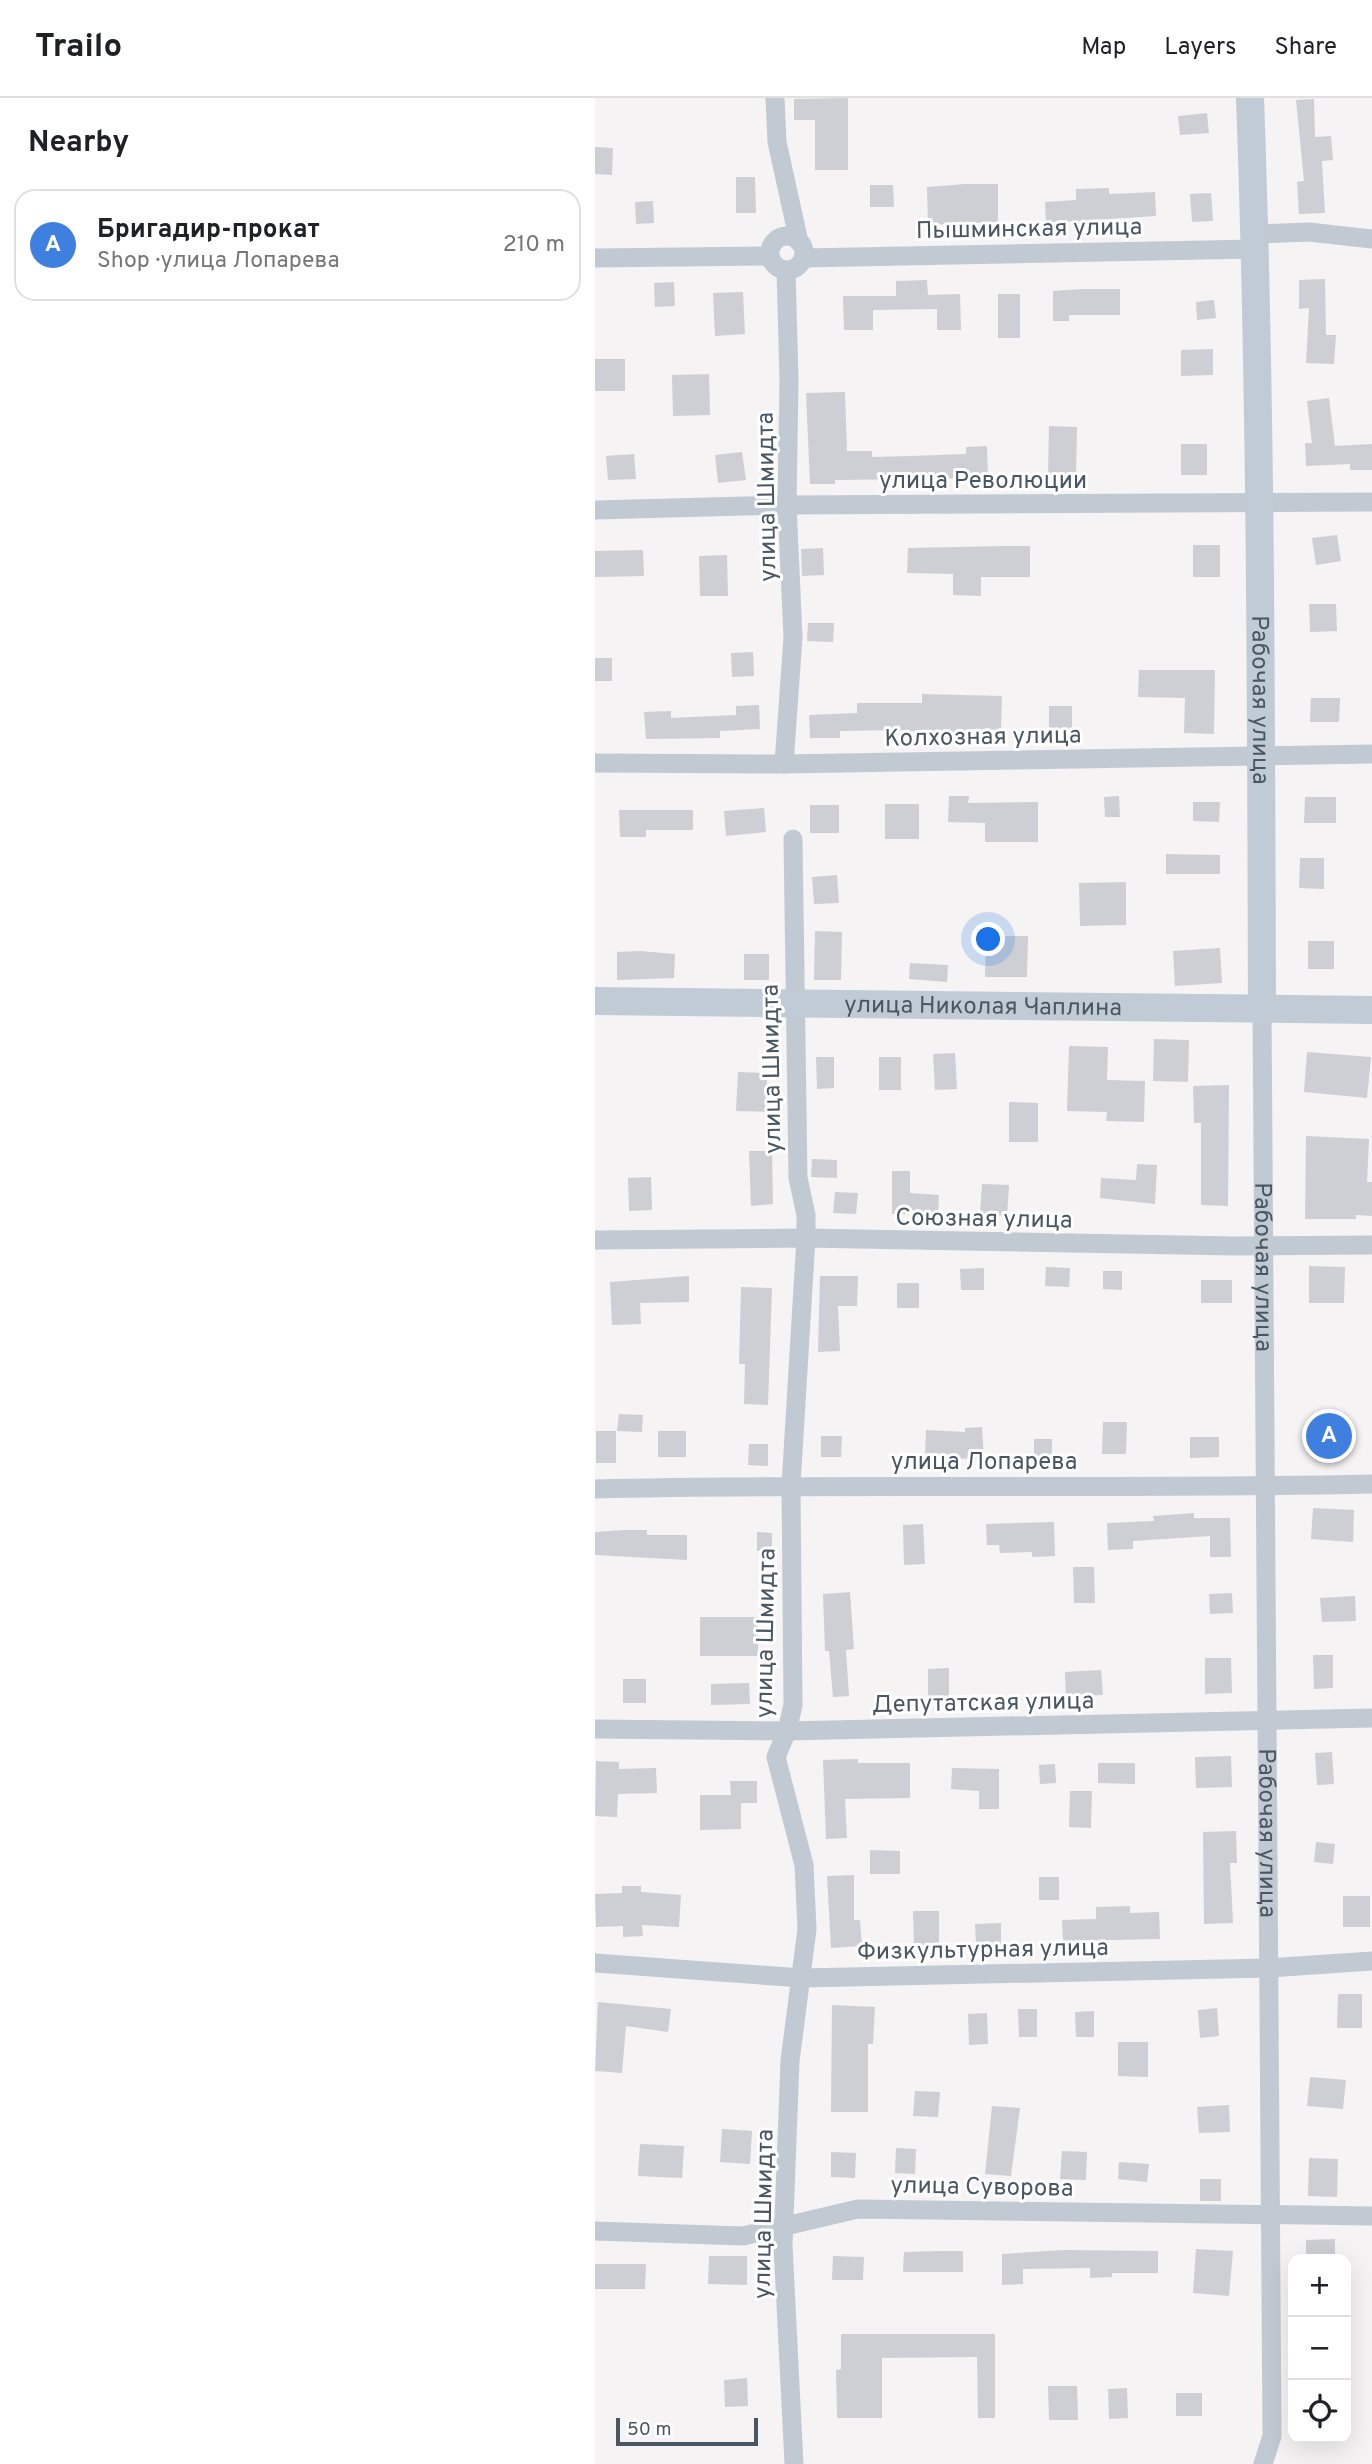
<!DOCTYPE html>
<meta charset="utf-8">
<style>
:root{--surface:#fff;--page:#f2f2f2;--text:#202124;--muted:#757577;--line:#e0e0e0;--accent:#1a73e8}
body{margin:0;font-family:Overpass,sans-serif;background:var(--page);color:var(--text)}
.controls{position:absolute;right:21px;bottom:21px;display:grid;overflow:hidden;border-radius:14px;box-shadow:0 7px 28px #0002}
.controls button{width:63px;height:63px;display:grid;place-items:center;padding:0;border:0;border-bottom:2px solid var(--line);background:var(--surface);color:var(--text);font:35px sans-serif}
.scale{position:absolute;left:21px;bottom:18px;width:142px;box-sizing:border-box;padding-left:7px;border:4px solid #4a5661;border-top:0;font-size:19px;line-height:24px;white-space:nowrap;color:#4a5661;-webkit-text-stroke:5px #fff;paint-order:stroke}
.you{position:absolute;left:394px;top:842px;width:24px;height:24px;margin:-18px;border:5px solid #fff;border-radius:50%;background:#1a73e8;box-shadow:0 0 0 10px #1a73e833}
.badge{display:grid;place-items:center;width:46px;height:46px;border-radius:50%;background:var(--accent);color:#fff;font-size:23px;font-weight:700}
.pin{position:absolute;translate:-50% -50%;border:4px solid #fff;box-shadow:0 2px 7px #0006}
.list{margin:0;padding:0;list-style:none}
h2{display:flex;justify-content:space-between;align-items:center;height:91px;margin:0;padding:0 28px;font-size:30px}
h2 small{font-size:23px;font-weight:400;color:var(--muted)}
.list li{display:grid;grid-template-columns:46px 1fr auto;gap:21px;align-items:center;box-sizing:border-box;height:112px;margin:0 14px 14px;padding:0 14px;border:2px solid var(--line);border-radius:21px}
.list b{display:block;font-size:26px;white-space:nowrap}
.list p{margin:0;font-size:23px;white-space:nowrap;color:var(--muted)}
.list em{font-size:23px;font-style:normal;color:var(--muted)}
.icon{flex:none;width:38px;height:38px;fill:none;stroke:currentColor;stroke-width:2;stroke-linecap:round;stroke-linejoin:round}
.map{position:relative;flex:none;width:777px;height:2366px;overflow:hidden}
header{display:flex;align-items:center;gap:42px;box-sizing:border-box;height:98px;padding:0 35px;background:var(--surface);border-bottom:2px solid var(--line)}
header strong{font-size:33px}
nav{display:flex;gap:38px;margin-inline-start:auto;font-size:24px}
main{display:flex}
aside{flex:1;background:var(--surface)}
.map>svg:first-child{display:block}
.building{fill:#cdcfd5}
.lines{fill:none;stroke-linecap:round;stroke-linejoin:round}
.street{stroke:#c1cad2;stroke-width:19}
.secondary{stroke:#c1cbd6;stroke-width:28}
.labels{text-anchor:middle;stroke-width:6;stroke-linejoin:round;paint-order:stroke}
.street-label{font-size:24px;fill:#4a5661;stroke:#fff}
</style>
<header>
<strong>Trailo</strong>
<nav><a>Map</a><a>Layers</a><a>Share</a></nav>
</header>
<main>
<aside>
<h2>Nearby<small></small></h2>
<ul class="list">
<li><span class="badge" style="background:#3f7fe0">A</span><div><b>Бригадир-прокат</b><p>Shop · улица Лопарева</p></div><em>210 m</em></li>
</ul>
</aside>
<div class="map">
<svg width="777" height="2366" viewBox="0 0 777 2366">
<rect width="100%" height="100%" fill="#f5f3f3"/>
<!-- building -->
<g class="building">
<polygon points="253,0 253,72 220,72 220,22 199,22 199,1"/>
<polygon points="719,1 720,39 736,38 738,62 727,63 730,115 704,116 702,84 709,83 701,2"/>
<polygon points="612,15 614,35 585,37 583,18"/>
<polygon points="0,49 18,50 17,77 0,76"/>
<polygon points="141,79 160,79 161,115 141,115"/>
<polygon points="370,86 403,86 403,124 333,127 332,89"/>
<polygon points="275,87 298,87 299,109 275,109"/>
<polygon points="514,90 514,96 560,94 561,118 451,125 450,104 481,102 481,91"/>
<polygon points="616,95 618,123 597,124 595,96"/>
<polygon points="58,103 59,125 41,126 40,104"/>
<polygon points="730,181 731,237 741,237 739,266 711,265 714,210 704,211 704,182"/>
<polygon points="332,182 333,197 365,196 366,232 342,232 342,211 278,212 278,232 249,232 248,198 301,198 301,183"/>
<polygon points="79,184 80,208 60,209 59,185"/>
<polygon points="487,191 525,191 525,217 474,217 474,223 458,223 458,193"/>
<polygon points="148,194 150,236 120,238 118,195"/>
<rect x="403" y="196" width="22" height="44"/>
<polygon points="619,202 621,220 602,222 601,204"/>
<polygon points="618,251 618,277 586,278 586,252"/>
<rect x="0" y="261" width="30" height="32"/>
<polygon points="114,276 115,317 78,318 77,277"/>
<polygon points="250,294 252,353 277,353 277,359 316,358 371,356 371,349 392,348 393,380 240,382 240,386 215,386 211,295"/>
<polygon points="734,300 740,348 777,346 777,372 755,372 755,366 711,368 710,345 717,345 712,303"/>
<polygon points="454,328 482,329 481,379 453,379"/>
<rect x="586" y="346" width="26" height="31"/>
<polygon points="147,354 151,382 123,385 120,357"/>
<polygon points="39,356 41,381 13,382 11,358"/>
<polygon points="742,437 746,463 721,467 717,440"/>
<rect x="598" y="447" width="27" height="32"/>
<polygon points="409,448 435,448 435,479 386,479 386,498 358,497 358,476 312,475 313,450"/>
<polygon points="228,450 229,477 207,478 206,451"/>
<polygon points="48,452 49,478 0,479 0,453"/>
<polygon points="132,457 133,498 105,498 104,458"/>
<polygon points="714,506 741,506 742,533 715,534"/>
<polygon points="213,525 239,525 238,544 212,543"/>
<polygon points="158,554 159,578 137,579 136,555"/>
<rect x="0" y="560" width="17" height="23"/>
<polygon points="544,572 620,572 619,636 589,635 590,600 543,599"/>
<polygon points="327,596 407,598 406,632 373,631 373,637 328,638 328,634 302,632 245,633 245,640 215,640 214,617 262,615 262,605 327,605"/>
<polygon points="716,600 745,600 744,624 715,624"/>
<polygon points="164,607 165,631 125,633 125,640 51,641 49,614 76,613 76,620 141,617 141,608"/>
<polygon points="454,608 477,608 477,631 454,630"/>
<polygon points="354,698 374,698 373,705 443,704 443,744 390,744 390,725 353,724"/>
<polygon points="524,698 525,719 510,719 509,699"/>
<polygon points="710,699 741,699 741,725 709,725"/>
<polygon points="598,704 625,704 624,724 598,723"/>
<rect x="290" y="706" width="34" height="35"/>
<rect x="215" y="707" width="29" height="28"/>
<polygon points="169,710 171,734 131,738 129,713"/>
<polygon points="24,712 98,712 98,732 51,732 51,739 25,739"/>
<polygon points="571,756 625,757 625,776 571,776"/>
<polygon points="705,760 729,760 729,791 704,790"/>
<polygon points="242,777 244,805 219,806 217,779"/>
<polygon points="531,784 531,827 485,828 484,785"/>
<polygon points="220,833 247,834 246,882 219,882"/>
<polygon points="391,838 433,838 432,879 390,879"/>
<rect x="713" y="843" width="26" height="28"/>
<polygon points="625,850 627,885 580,888 578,853"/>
<polygon points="45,853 80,856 79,880 22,882 22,854"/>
<rect x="149" y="856" width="25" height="26"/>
<polygon points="315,865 353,867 352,884 314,881"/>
<polygon points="559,941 594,942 593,984 558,983"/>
<polygon points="474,948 513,949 512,982 550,983 549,1024 511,1023 512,1014 472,1013"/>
<polygon points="712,954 776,959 772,1000 709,994"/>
<polygon points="360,955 362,991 340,992 338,956"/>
<polygon points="221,959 239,959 239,990 222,991"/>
<rect x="284" y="959" width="22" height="33"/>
<polygon points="143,974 172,975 172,993 177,993 176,1014 141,1013"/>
<polygon points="634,987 633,1108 606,1107 606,1025 599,1025 598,988"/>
<polygon points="414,1004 443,1005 443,1044 414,1044"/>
<polygon points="711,1038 774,1041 772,1084 777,1084 777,1118 761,1117 761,1121 710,1121"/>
<polygon points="154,1053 177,1053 178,1106 156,1108"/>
<polygon points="217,1061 242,1062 242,1080 216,1079"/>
<polygon points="542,1066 562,1067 560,1106 505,1100 506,1080 541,1082"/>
<polygon points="297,1073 315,1073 315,1095 344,1097 343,1117 297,1116"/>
<polygon points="56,1079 57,1112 34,1113 33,1080"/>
<polygon points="387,1086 414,1087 412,1118 385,1116"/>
<polygon points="240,1094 263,1095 261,1116 238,1115"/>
<polygon points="714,1168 750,1169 749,1205 714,1205"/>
<polygon points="451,1169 475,1170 474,1189 450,1188"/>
<polygon points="389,1170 389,1192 366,1192 365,1171"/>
<polygon points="508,1173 527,1173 527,1192 508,1191"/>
<polygon points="94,1178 94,1204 45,1205 46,1226 17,1227 15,1184"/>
<polygon points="225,1178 263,1178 262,1208 243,1208 245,1253 223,1254"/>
<rect x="606" y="1182" width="31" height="23"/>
<rect x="302" y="1185" width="22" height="25"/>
<polygon points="146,1189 177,1190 173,1307 149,1306 150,1266 144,1266"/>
<polygon points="24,1316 48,1317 47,1334 22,1333"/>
<polygon points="715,1318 744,1318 744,1349 716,1350"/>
<polygon points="508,1324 532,1324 531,1356 507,1356"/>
<polygon points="387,1329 389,1361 330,1360 331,1332 370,1334 370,1330"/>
<rect x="1" y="1333" width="20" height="32"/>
<rect x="63" y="1333" width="28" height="26"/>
<polygon points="226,1338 247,1338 246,1359 226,1359"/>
<polygon points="595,1339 624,1339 624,1359 595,1360"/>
<rect x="439" y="1341" width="18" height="18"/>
<polygon points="154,1346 173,1346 173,1368 153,1367"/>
<polygon points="718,1410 759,1412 758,1444 716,1441"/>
<polygon points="599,1415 599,1420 635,1420 636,1459 615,1459 615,1438 538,1443 538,1451 513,1452 512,1425 559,1423 558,1418"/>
<polygon points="459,1424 460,1458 437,1459 437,1454 405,1455 404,1447 392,1447 391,1426"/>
<polygon points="328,1426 330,1466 309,1467 308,1427"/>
<polygon points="29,1432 52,1432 52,1437 92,1437 92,1462 0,1457 0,1434"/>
<polygon points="162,1434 177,1435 177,1453 162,1453"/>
<polygon points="478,1469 499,1469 500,1505 479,1505"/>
<polygon points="255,1494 259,1551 251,1552 254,1598 238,1599 234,1553 230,1553 228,1496"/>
<polygon points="637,1495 638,1515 615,1516 614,1496"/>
<polygon points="760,1498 761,1523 727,1524 725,1500"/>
<rect x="105" y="1519" width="58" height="39"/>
<polygon points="718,1557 738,1557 738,1590 719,1591"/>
<polygon points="610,1560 636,1560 637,1595 610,1596"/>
<polygon points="354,1570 354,1601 333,1602 333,1571"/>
<polygon points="506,1572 508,1597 471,1599 470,1574"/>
<rect x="28" y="1581" width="23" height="24"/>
<polygon points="154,1585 155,1606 116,1607 116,1586"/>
<polygon points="737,1654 739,1686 722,1687 720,1655"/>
<polygon points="636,1658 637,1689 601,1690 600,1659"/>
<polygon points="263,1661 263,1665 315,1665 315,1700 250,1701 252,1740 231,1741 228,1662"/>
<polygon points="1,1663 24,1664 24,1671 61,1670 62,1695 23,1696 22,1719 0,1718"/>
<polygon points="503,1665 540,1665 540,1686 503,1685"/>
<polygon points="460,1666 461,1685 445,1686 444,1667"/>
<polygon points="357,1670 404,1671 404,1711 384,1711 384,1693 356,1691"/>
<polygon points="135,1683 162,1683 162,1705 146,1705 146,1731 105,1732 105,1697 136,1697"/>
<polygon points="475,1693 497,1693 496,1730 474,1729"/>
<polygon points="641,1733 642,1765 635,1765 638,1825 609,1826 608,1734"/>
<polygon points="721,1744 740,1746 738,1766 719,1764"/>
<polygon points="275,1752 305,1753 305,1776 275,1776"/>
<polygon points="259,1777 259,1822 265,1822 267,1848 236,1850 232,1778"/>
<rect x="444" y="1779" width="20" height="23"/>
<polygon points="27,1788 46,1788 46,1794 86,1797 84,1829 47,1827 48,1838 28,1839 28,1828 1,1829 0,1796 27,1795"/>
<rect x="748" y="1798" width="27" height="31"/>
<polygon points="535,1808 535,1815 564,1814 565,1841 468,1843 467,1822 501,1821 501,1809"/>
<polygon points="318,1813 344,1813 344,1849 319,1850"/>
<polygon points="406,1825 406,1846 381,1846 380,1826"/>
<polygon points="743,1896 767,1896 767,1930 742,1930"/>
<polygon points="3,1904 76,1911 73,1934 31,1928 27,1975 0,1973"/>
<polygon points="237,1907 280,1909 278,1946 273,1946 273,2014 236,2014"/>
<polygon points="622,1910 624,1938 605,1940 603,1912"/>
<polygon points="423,1911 442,1911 442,1939 424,1939"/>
<polygon points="499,1913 499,1939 481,1939 480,1914"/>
<polygon points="392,1915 393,1946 374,1947 373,1916"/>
<polygon points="523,1944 553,1944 553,1979 523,1978"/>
<polygon points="715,1979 751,1982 748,2011 712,2008"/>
<polygon points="320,1993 345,1994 343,2019 318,2018"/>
<polygon points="634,2007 635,2034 604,2035 602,2009"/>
<polygon points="397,2008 425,2010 416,2078 390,2076"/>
<polygon points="127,2031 157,2033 155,2066 125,2064"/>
<polygon points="45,2046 89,2048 87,2080 43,2078"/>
<polygon points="301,2050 321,2051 320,2076 300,2075"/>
<polygon points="467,2053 492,2054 491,2082 465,2081"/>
<polygon points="236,2054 261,2055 260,2080 236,2079"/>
<polygon points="714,2060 743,2061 742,2099 713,2098"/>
<polygon points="524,2064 554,2066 552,2084 523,2081"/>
<rect x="605" y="2081" width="21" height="22"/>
<polygon points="740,2141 740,2161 711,2161 711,2142"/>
<polygon points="601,2151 638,2153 634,2198 598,2195"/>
<polygon points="469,2152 563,2153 563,2175 517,2175 517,2179 495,2180 495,2170 428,2171 428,2186 407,2187 407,2156"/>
<polygon points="346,2153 368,2153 368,2174 308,2174 309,2154"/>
<polygon points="114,2158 152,2158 152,2187 113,2186"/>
<polygon points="238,2158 269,2159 268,2182 237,2182"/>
<polygon points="0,2166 51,2166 50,2191 0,2191"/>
<polygon points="246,2236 400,2236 400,2320 383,2320 382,2259 287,2260 287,2320 242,2320 241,2272 246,2271"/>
<polygon points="152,2280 153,2308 130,2309 129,2282"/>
<polygon points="453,2288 482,2288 483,2322 454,2322"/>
<polygon points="532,2290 533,2320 514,2321 513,2291"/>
<rect x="581" y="2295" width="26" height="23"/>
</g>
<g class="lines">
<!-- street -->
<g class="street">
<polyline points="180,0 182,44 204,144"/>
<polyline points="660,136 714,134 777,141"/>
<circle cx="192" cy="155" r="17"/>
<polyline points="0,160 175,158"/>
<polyline points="208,160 660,151"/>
<polyline points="0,412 192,407 777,404"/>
<polyline points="0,665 189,666 777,656"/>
<polyline points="189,666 198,539 192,407 194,281 191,172"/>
<polyline points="198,741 203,1080 211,1117 211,1140 196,1387 198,1607 192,1633 181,1659 209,1767 212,1831 195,1963 188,2147 199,2366"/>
<path id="s1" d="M667,913L677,2338L668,2366"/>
<polyline points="0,1142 211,1140 641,1148 777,1147"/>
<path d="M0,1391C259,1385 518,1392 777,1386"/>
<polyline points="0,1631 192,1633 777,1620"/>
<polyline points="0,1865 207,1880 673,1870 777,1863"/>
<polyline points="0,2133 148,2138 263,2111 777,2118"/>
</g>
<!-- secondary -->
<g class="secondary">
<path id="s2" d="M655,0C666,304 666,609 667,913"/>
<path id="s3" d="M0,903L777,912"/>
</g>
</g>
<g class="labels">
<!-- street labels -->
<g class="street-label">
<text transform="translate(434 130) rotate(-1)" y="8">Пышминская улица</text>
<text x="388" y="390">улица Революции</text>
<text transform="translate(171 399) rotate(-91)" y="8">улица Шмидта</text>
<text dy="8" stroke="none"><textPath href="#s2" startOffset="602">Рабочая улица</textPath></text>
<text transform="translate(388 638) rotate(-1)" y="8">Колхозная улица</text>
<text dy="8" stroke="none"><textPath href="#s3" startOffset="388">улица Николая Чаплина</textPath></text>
<text transform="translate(176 971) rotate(-91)" y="8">улица Шмидта</text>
<text transform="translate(389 1120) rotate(1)" y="8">Союзная улица</text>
<text dy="8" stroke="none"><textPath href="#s1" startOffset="256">Рабочая улица</textPath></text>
<text x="389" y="1371">улица Лопарева</text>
<text transform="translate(170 1535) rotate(-89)" y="8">улица Шмидта</text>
<text transform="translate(388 1604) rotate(-1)" y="8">Депутатская улица</text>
<text dy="8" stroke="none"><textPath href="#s1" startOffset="822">Рабочая улица</textPath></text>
<text transform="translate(388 1851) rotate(-1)" y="8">Физкультурная улица</text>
<text transform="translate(387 2088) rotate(1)" y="8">улица Суворова</text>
<text transform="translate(168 2116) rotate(-89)" y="8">улица Шмидта</text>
</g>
</g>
</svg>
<div class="controls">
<button>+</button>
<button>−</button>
<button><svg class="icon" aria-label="locate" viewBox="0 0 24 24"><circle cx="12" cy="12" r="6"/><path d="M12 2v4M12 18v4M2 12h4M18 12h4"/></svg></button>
</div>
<div class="scale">50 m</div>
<div class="you"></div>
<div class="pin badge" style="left:734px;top:1338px;background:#3f7fe0">A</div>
</div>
</main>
